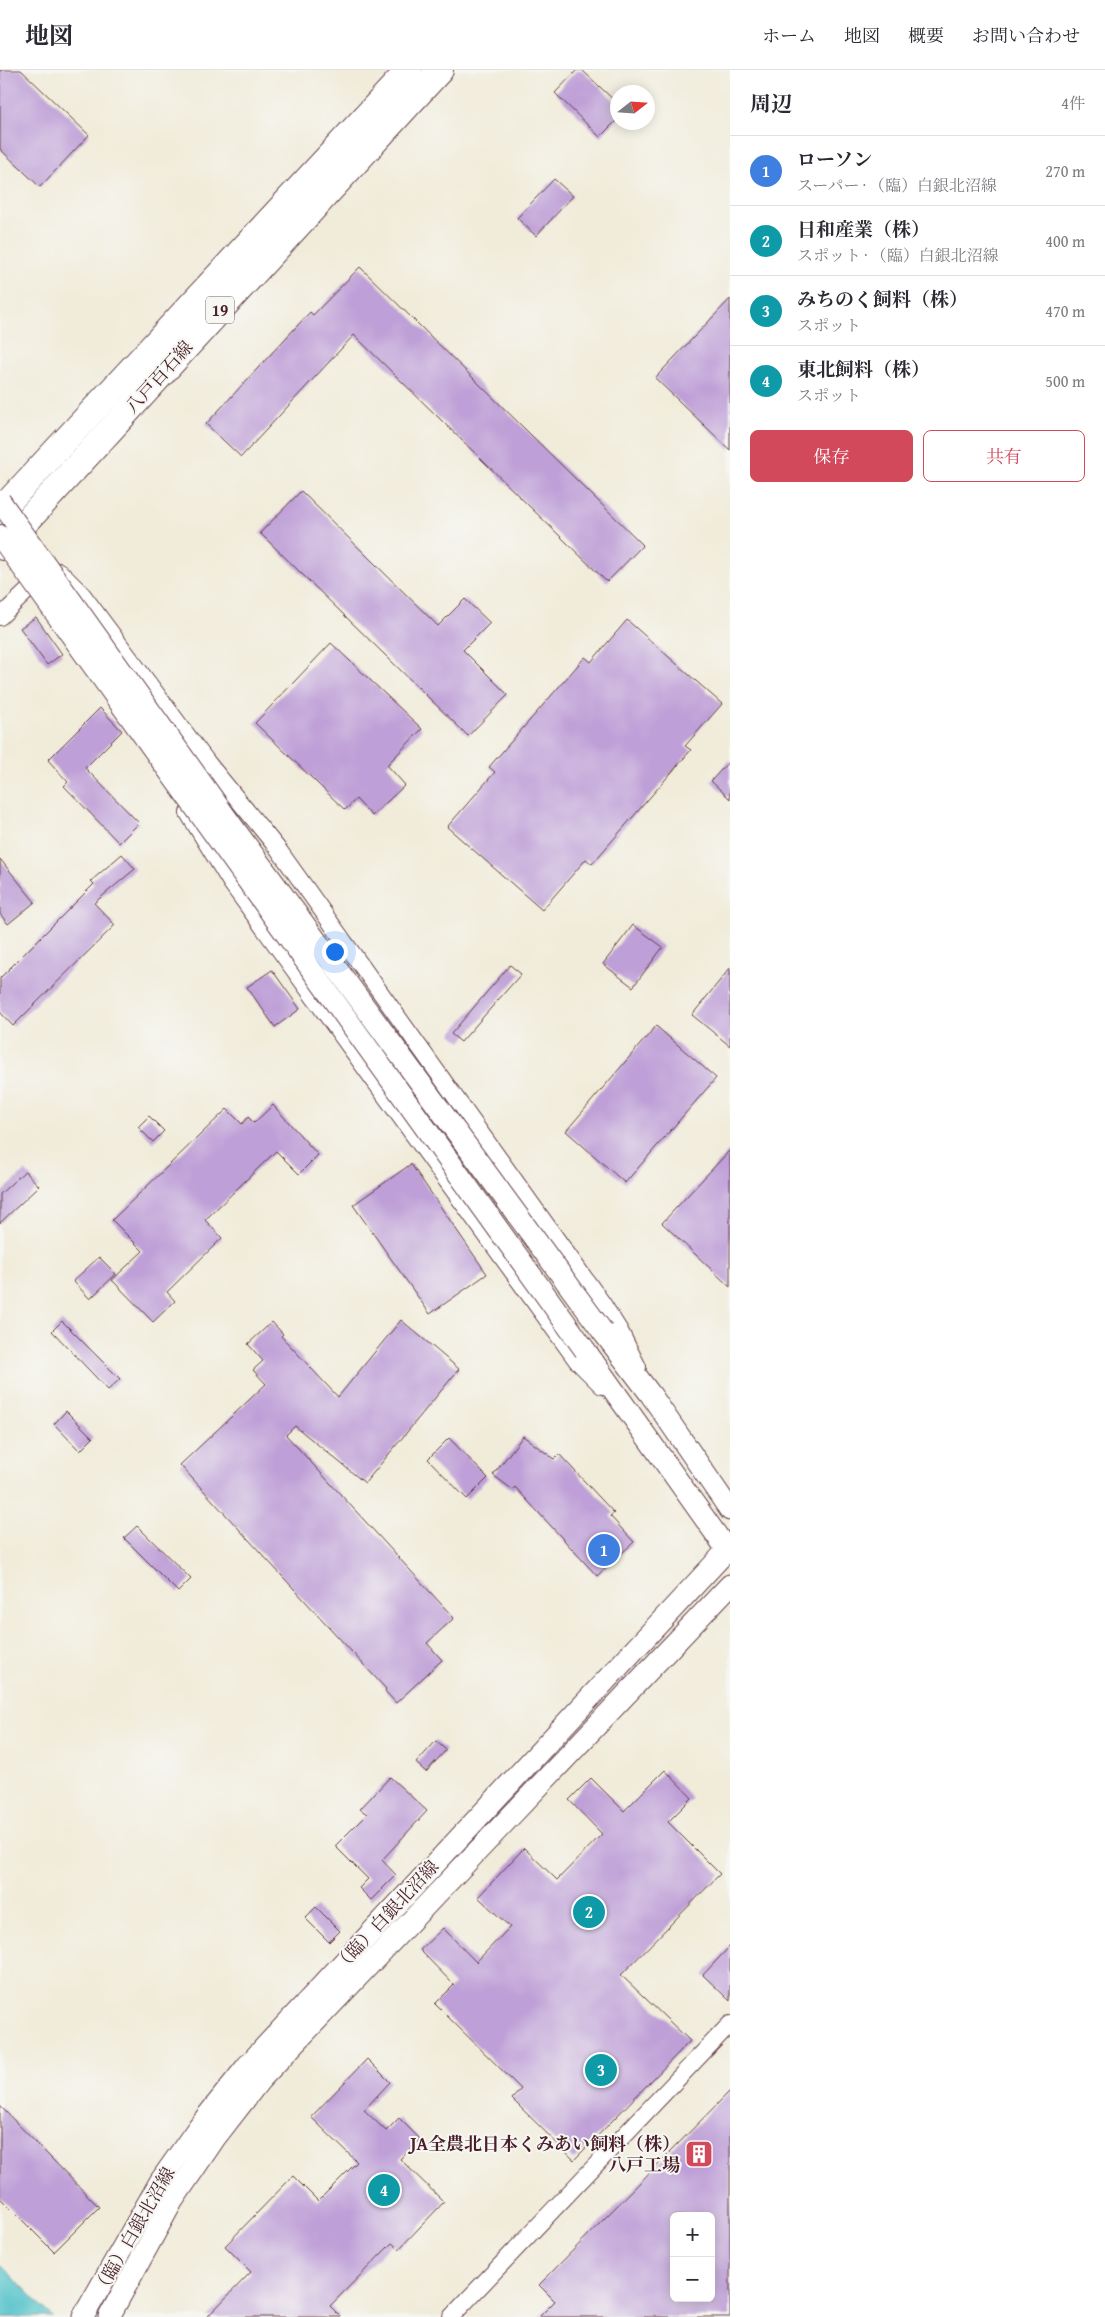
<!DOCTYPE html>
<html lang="ja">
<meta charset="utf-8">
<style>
:root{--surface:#fff;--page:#f2f2f3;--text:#2b2b33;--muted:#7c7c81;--line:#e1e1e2;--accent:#d1495b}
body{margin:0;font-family:"Gentium Book Plus","Noto Serif JP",serif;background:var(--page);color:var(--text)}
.controls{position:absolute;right:15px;bottom:15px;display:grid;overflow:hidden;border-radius:8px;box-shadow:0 2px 12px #0003}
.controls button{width:45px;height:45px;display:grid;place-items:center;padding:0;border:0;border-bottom:1px solid var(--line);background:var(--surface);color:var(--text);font:25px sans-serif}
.compass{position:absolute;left:610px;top:15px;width:45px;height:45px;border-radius:50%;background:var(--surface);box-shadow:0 2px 12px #0003;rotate:73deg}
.you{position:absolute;left:334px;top:881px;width:18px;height:18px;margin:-12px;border:4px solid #fff;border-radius:50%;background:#1a73e8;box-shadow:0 0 0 8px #1a73e833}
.badge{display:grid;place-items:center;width:32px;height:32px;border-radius:50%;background:var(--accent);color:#fff;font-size:16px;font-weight:700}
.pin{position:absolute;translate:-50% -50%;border:2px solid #fff;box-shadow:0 1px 5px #0006}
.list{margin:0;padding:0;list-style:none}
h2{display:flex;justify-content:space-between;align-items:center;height:65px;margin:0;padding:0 20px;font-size:21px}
h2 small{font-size:16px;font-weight:400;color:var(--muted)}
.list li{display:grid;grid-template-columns:32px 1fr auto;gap:15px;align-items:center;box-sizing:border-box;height:70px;padding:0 20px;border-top:1px solid var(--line)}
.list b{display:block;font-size:19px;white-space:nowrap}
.list p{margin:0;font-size:16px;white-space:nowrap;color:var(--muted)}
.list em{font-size:16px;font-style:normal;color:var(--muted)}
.actions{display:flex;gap:10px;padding:15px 20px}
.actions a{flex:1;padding:11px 0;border:1px solid var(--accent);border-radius:8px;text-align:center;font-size:18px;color:var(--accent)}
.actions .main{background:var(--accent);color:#fff}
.map{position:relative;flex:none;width:730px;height:2247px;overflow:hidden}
header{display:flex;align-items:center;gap:30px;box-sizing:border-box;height:70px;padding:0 25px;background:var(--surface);border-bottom:1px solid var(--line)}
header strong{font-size:24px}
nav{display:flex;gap:28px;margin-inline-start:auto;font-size:18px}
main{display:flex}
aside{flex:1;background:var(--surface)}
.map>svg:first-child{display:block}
.water{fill:#56c4cb;stroke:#50727b}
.building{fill:#be9fd7;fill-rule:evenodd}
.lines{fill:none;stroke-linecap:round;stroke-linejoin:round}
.minor-casing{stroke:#633e45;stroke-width:18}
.tertiary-casing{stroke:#633e45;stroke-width:23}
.primary-casing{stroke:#633e45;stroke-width:28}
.minor{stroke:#fff;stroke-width:16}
.tertiary{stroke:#fff;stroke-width:21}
.primary{stroke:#fff;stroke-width:26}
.tertiary-bridge-casing{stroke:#633e45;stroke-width:23;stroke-linecap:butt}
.tertiary-bridge{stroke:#fff;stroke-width:21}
.labels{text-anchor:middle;stroke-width:4;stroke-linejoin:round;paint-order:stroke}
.shield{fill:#f6f6f2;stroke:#7e6067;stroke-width:1}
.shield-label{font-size:16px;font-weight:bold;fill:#4a1f2b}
.street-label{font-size:18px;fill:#4a1f2b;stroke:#f6f6f2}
.poi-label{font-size:18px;font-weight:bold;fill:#4a1f2b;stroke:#f6f6f2;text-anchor:end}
</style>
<header>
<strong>地図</strong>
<nav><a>ホーム</a><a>地図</a><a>概要</a><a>お問い合わせ</a></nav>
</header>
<main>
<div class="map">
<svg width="730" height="2247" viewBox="0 0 730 2247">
<rect width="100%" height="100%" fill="#f6f6f2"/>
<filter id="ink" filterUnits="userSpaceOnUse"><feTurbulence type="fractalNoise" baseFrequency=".02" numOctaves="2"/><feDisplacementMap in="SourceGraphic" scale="10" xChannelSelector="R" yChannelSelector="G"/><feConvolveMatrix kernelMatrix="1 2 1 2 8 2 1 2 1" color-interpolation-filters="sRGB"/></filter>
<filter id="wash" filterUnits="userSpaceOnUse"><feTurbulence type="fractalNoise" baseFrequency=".0096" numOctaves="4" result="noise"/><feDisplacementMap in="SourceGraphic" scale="20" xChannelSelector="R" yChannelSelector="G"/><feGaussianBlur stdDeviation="1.12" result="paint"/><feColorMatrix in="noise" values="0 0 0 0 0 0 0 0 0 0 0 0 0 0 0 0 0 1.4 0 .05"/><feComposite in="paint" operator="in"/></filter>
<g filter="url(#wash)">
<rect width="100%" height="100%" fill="#f1ecda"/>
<!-- water -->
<polygon class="water" points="0,2194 53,2247 0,2247"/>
<g id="blocks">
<!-- building -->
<g class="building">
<polygon points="0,0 21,0 89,65 40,117 0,79"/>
<polygon points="577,0 582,0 618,34 618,49 600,67 555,23"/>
<polygon points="554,109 573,126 536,166 517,148"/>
<polygon points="360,197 643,475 607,512 354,265 241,387 206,354 310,242 313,245"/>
<polygon points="730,229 730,380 655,308"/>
<polygon points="301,421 438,556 465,529 490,553 463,580 508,625 468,666 260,463"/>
<polygon points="36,547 62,584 47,595 20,558"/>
<polygon points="627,550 722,634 685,676 691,680 592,794 586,789 542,840 447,757 495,702 489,697 585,587 591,592"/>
<polygon points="331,573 422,659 387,695 405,715 372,746 356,729 345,740 255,653"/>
<polygon points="100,638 122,661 85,698 139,753 119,773 64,716 68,712 48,690"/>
<polygon points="730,690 730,729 711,711"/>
<polygon points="122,784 135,799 94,833 115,855 13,956 0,942 0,908 94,814 91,811"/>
<polygon points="0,789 35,832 8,854 0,844"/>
<polygon points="633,855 663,877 633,917 603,894"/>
<polygon points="510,895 521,904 461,972 451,964"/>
<polygon points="730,898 730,976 692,945"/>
<polygon points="272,900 300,939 275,957 247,917"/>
<polygon points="656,956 716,1008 625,1113 566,1061"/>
<polygon points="273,1035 318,1085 299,1104 276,1081 205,1150 222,1168 167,1222 175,1231 153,1252 112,1210 143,1181 112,1150 227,1039 242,1054 248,1047 254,1053"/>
<polygon points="149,1046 164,1061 153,1072 138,1057"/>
<polygon points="730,1080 730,1217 662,1153"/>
<polygon points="411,1094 487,1204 430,1244 353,1135"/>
<polygon points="25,1101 39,1116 0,1153 0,1124"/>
<polygon points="99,1187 116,1204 90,1229 73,1211"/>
<polygon points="401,1250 459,1299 365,1413 295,1356 286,1365 454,1548 427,1573 442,1590 396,1633 385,1621 386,1619 180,1395 266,1314 253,1300 263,1291 248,1274 272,1252 283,1264 281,1266 338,1327"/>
<polygon points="62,1251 120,1309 108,1320 52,1261"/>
<polygon points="66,1341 93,1368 80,1381 54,1354"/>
<polygon points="523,1366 554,1389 559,1384 614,1443 610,1446 634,1472 597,1506 515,1417 513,1420 493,1405"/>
<polygon points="449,1368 488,1408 467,1429 428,1389"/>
<polygon points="137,1456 191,1509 178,1522 124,1468"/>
<polygon points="436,1671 446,1680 426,1702 416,1693"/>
<polygon points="665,1700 692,1728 668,1752 720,1804 621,1905 690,1971 574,2090 512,2029 521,2019 435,1934 454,1915 420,1880 443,1858 476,1892 510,1857 478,1827 524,1778 557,1810 602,1764 569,1730 591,1708 624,1741"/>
<polygon points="390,1707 427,1741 382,1790 396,1805 371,1830 359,1818 368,1809 335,1776 367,1744 360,1739"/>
<polygon points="316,1837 340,1861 329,1872 305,1848"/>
<polygon points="730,1876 730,1931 703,1905"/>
<polygon points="367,1989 390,2012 364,2040 386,2061 399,2048 420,2069 400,2089 444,2132 399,2179 392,2173 330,2236 341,2247 207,2247 251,2202 225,2176 293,2106 318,2131 357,2092 311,2047"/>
<path d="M730,2021V2247H539L555,2231L539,2215ZM674,2146H711V2228H674Z"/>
<polygon points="0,2036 99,2137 54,2182 0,2128"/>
</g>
</g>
</g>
<g filter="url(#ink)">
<use href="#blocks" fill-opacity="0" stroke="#633e45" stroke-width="1"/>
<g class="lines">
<defs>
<g id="minor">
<polyline points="59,501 83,525 208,693 278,779 603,1234 620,1261 638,1297"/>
<polyline points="0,547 43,506"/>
<polyline points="188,743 231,813 577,1291 602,1316"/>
<polyline points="451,2247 730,1954"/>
</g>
<g id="tertiary">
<polyline points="603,1262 651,1325 730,1440"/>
<polyline points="585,1280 730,1484"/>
<polyline points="83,2247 161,2110 199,2056 247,1996 730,1477"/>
<polyline points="109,2247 173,2130 215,2068 260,2010 730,1515"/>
</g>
<g id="primary">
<polyline points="0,441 409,0"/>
<polyline points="3,477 440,0"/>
</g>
</defs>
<!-- minor casing -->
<use href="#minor" class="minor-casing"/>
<!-- tertiary casing -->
<use href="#tertiary" class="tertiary-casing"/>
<!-- primary casing -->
<use href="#primary" class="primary-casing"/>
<!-- minor -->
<use href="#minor" class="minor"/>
<!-- tertiary -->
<use href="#tertiary" class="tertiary"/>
<!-- primary -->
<use href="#primary" class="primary"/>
<defs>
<g id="tertiary-bridge">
<polyline points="0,431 233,757 603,1262"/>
<polyline points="0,466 585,1280"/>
</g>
</defs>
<!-- tertiary-bridge casing -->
<use href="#tertiary-bridge" class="tertiary-bridge-casing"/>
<!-- tertiary-bridge -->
<use href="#tertiary-bridge" class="tertiary-bridge"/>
</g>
</g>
<!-- icons -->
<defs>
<symbol id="building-square" viewBox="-11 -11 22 22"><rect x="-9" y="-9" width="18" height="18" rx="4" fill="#d1495b" stroke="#f6f6f2"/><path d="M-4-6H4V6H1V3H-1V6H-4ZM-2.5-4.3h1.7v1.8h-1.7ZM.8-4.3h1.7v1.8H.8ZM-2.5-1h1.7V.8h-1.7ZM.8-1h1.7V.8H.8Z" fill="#fff"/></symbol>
</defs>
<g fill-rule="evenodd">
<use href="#building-square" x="683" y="2068" width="32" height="32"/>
</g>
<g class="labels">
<!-- shield labels -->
<rect class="shield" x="206" y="226.5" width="28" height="27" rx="4"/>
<g class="shield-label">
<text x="220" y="246">19</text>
</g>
<!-- street labels -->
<g class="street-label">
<text transform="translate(159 307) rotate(-48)" y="6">八戸百石線</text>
<text transform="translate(386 1846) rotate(-47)" y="6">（臨）白銀北沼線</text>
<text transform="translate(134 2161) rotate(-60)" y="6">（臨）白銀北沼線</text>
</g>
<!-- poi labels -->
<g class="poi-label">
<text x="680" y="2080">JA全農北日本くみあい飼料（株）<tspan x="680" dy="21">八戸工場</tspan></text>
</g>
</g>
</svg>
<div class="controls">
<button>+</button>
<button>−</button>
</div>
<svg class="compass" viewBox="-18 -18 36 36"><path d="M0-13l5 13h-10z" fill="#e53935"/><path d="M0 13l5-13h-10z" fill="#7c7c81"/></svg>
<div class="you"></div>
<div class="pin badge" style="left:604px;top:1480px;background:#3f7fe0">1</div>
<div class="pin badge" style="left:589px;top:1842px;background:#0f9aa8">2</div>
<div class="pin badge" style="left:601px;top:2000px;background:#0f9aa8">3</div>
<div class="pin badge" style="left:384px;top:2120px;background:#0f9aa8">4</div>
</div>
<aside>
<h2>周辺<small>4件</small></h2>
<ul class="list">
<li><span class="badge" style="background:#3f7fe0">1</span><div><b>ローソン</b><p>スーパー · （臨）白銀北沼線</p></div><em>270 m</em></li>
<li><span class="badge" style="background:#0f9aa8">2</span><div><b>日和産業（株）</b><p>スポット · （臨）白銀北沼線</p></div><em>400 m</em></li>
<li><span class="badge" style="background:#0f9aa8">3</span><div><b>みちのく飼料（株）</b><p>スポット</p></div><em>470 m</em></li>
<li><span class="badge" style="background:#0f9aa8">4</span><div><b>東北飼料（株）</b><p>スポット</p></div><em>500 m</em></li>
</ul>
<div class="actions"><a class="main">保存</a><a>共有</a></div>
</aside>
</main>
